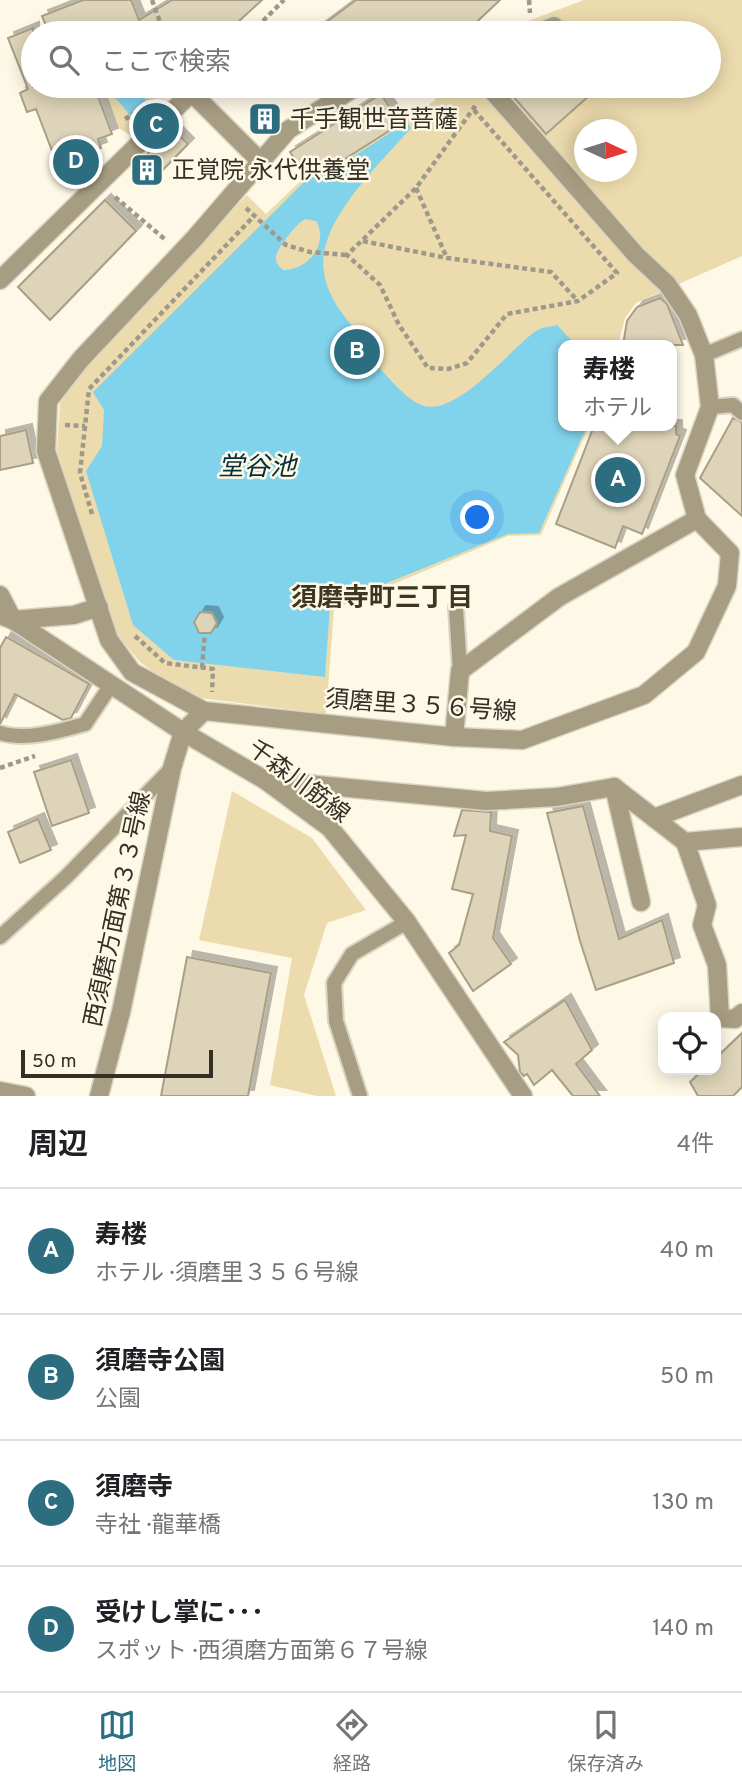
<!DOCTYPE html>
<html lang="ja">
<meta charset="utf-8">
<style>
:root{--surface:#fff;--page:#f6f6f6;--text:#202124;--muted:#757577;--line:#e0e0e0;--accent:#2c6e80}
body{margin:0;font-family:Overpass,"Noto Sans JP",sans-serif;background:var(--page);color:var(--text)}
.controls{position:absolute;right:21px;bottom:21px;display:grid;overflow:hidden;border-radius:14px;box-shadow:0 4px 18px #0003}
.controls button{width:63px;height:63px;display:grid;place-items:center;padding:0;border:0;border-bottom:2px solid var(--line);background:var(--surface);color:var(--text);font:35px sans-serif}
.compass{position:absolute;left:574px;top:119px;width:63px;height:63px;border-radius:50%;background:var(--surface);box-shadow:0 4px 18px #0003;rotate:94deg}
.scale{position:absolute;left:21px;bottom:18px;width:192px;box-sizing:border-box;padding-left:7px;border:4px solid #332f24;border-top:0;font-size:19px;line-height:24px;white-space:nowrap;color:#332f24;-webkit-text-stroke:5px #fef8e7;paint-order:stroke}
.you{position:absolute;left:478px;top:518px;width:24px;height:24px;margin:-18px;border:5px solid #fff;border-radius:50%;background:#1a73e8;box-shadow:0 0 0 10px #1a73e833}
.badge{display:grid;place-items:center;width:46px;height:46px;border-radius:50%;background:var(--accent);color:#fff;font-size:23px;font-weight:700}
.pin{position:absolute;translate:-50% -50%;border:4px solid #fff;box-shadow:0 2px 7px #0006}
.popup{position:absolute;left:558px;top:340px;width:119px;height:91px;box-sizing:border-box;display:grid;place-content:center;border-radius:14px;background:var(--surface);filter:drop-shadow(0 2px 5px #0005);font-size:23px;white-space:nowrap;color:var(--muted)}
.popup b{font-size:26px;color:var(--text)}
.popup::after{content:'';position:absolute;left:50%;top:100%;margin-left:-14px;border:14px solid transparent;border-top-color:var(--surface)}
.list{margin:0;padding:0;list-style:none}
h2{display:flex;justify-content:space-between;align-items:center;height:91px;margin:0;padding:0 28px;font-size:30px}
h2 small{font-size:23px;font-weight:400;color:var(--muted)}
.list li{display:grid;grid-template-columns:46px 1fr auto;gap:21px;align-items:center;box-sizing:border-box;height:126px;padding:0 28px;border-top:2px solid var(--line)}
.list b{display:block;font-size:26px;white-space:nowrap}
.list p{margin:0;font-size:23px;white-space:nowrap;color:var(--muted)}
.list em{font-size:23px;font-style:normal;color:var(--muted)}
.icon{flex:none;width:38px;height:38px;fill:none;stroke:currentColor;stroke-width:2;stroke-linecap:round;stroke-linejoin:round}
.map{position:relative;flex:none;width:742px;height:1096px;overflow:hidden}
.search{position:absolute;background:var(--surface);box-shadow:0 4px 18px #0003;left:21px;right:21px;top:21px;height:77px;display:flex;align-items:center;gap:18px;box-sizing:border-box;padding:0 24px;border-radius:38px;color:var(--muted);font-size:26px}
.sheet{height:595px;background:var(--surface)}
nav{display:flex;justify-content:space-around;align-items:center;box-sizing:border-box;height:98px;border-top:2px solid var(--line);background:var(--surface);font-size:19px;color:var(--muted)}
nav a{display:grid;justify-items:center;gap:4px}
nav .on{color:var(--accent)}
.map>svg:first-child{display:block}
.green{fill:#ecdbad;fill-rule:evenodd}
.water{fill:#81d3ec;fill-rule:evenodd}
.building{fill:#ded4b9;stroke:#a99f86;stroke-width:2;filter:url(#shadow)}
.lines{fill:none;stroke-linecap:round;stroke-linejoin:round}
.service-casing{stroke:#d9d4c4;stroke-width:18}
.minor-casing{stroke:#d9d4c4;stroke-width:21}
.tertiary-casing{stroke:#d9d4c4;stroke-width:21}
.path{stroke:#9e998b;stroke-width:4.5;stroke-dasharray:5 3.5;stroke-linecap:butt}
.service{stroke:#a79d82;stroke-width:14}
.minor{stroke:#a79d82;stroke-width:18}
.tertiary{stroke:#a79d82;stroke-width:18}
.labels{text-anchor:middle;stroke-width:5;stroke-linejoin:round;paint-order:stroke}
.poi-label{font-size:24px;fill:#332f24;stroke:#fef8e7;text-anchor:start}
.street-label{font-size:24px;fill:#332f24;stroke:#fef8e7}
.water-label{font-size:26px;font-style:italic;fill:#052e39;stroke:#fef8e7}
.neighbourhood-label{font-size:26px;font-weight:bold;fill:#3e3620;stroke:#fef8e7}
</style>
<div class="map">
<svg width="742" height="1096" viewBox="0 0 742 1096">
<defs>
<filter id="shadow"><feDropShadow dx="6" dy="-6" stdDeviation="0" flood-color="#0004"/></filter>
</defs>
<rect width="100%" height="100%" fill="#fef8e7"/>
<!-- green -->
<g class="green">
<path d="M584,0H742V256L636,303L625,318L618,345H564V426H589L541,535L508,536L334,609L326,714L192,697L170,685L140,662L114,631L57,451L60,403L84,368L247,195L266,214L312,170L319,176L434,101L441,86H709V33H496ZM584,130H626V172H584Z"/>
<polygon points="102,86 150,86 157,103 157,114 131,135 120,129"/>
<polygon points="232,791 312,838 366,910 327,923 304,995 336,1096 317,1096 270,1085 292,958 199,940"/>
</g>
<!-- water -->
<g class="water">
<polygon points="108,86 139,86 152,115 167,129 152,144 121,104 112,95"/>
<path d="M407,122L411,128C381,163 315,223 324,273C329,305 357,331 377,354L373,361C387,375 403,397 421,405C455,419 510,349 536,331C542,327 550,327 557,325L576,345H564V426H587L539,533L508,534L330,606L325,677L174,660L133,625L86,471L102,446L104,410L93,392L313,173L318,179ZM305,219L316,221C329,243 309,270 283,270C279,267 275,262 276,256C279,246 296,224 305,219Z"/>
</g>
<!-- building -->
<g class="building">
<polygon points="83,0 131,0 139,20 172,0 262,0 226,33 49,33 42,16"/>
<polygon points="356,0 500,0 465,33 312,33"/>
<polygon points="33,28 33,87 94,86 112,134 98,139 101,148 79,156 76,147 54,156 36,109 27,112 20,93 28,89 8,38"/>
<polygon points="504,86 600,86 546,134"/>
<polygon points="381,94 400,124 321,174 313,161 301,169 290,152"/>
<polygon points="172,128 188,144 150,183 134,168"/>
<polygon points="105,200 136,231 50,320 18,287"/>
<polygon points="660,298 667,304 683,345 623,345 627,321 637,307"/>
<polygon points="733,418 742,422 742,516 700,478"/>
<polygon points="594,426 676,426 676,434 680,436 642,534 623,526 615,548 556,524"/>
<polygon points="26,430 33,463 0,470 0,436"/>
<polygon points="200,612 212,613 217,623 211,633 199,633 194,622"/>
<polygon points="6,637 89,684 71,718 63,720 15,694 0,724 0,648"/>
<polygon points="71,760 89,813 52,826 34,772"/>
<polygon points="583,806 619,939 662,920 674,963 596,990 580,941 547,813"/>
<polygon points="462,810 491,812 490,831 512,836 493,938 511,964 473,991 449,953 459,945 473,894 452,889 466,835 454,836"/>
<polygon points="38,819 51,850 20,863 8,832"/>
<polygon points="187,957 271,973 248,1096 161,1096"/>
<polygon points="565,1000 592,1050 576,1064 600,1096 573,1096 552,1070 534,1085 527,1074 524,1076 520,1072 518,1055 504,1042"/>
<polygon points="742,1033 742,1087 733,1096 698,1096 690,1082 703,1070 716,1070 716,1058"/>
</g>
<g class="lines">
<defs>
<g id="service">
<polyline points="704,355 742,339"/>
<polyline points="710,407 733,405 742,413"/>
<polyline points="456,608 460,671"/>
<path d="M0,733C26,741 60,731 85,724L111,685"/>
<polyline points="0,937 66,877 172,768"/>
<polyline points="360,1096 336,1021 334,983 352,954 407,922"/>
</g>
<g id="minor">
<polyline points="537,33 554,26"/>
<polyline points="185,86 260,161"/>
<polyline points="357,86 288,130 194,239 81,359 48,401 46,451 109,640 132,672 204,711 454,737 522,740 644,695 696,652 727,586 730,553 697,519 685,475 710,407 704,355 688,315 667,284 636,255 488,86"/>
<polyline points="0,280 191,93"/>
<polyline points="0,595 13,620 74,615 99,607"/>
<polyline points="454,737 460,671 559,597 697,519"/>
<polyline points="265,780 486,801 557,797 614,787 685,842 742,837"/>
<polyline points="614,787 641,902"/>
<polyline points="654,818 742,785"/>
<polyline points="685,842 707,905 702,925 717,965 720,1018 735,1019 742,1013"/>
<polyline points="0,1091 26,1096"/>
<polyline points="99,1096 121,1012 172,768 183,732 204,711"/>
</g>
<polyline id="tertiary" points="0,615 13,620 183,732 265,780 330,828 407,922 523,1096"/>
</defs>
<!-- service casing -->
<use href="#service" class="service-casing"/>
<!-- minor casing -->
<use href="#minor" class="minor-casing"/>
<!-- tertiary casing -->
<use href="#tertiary" class="tertiary-casing"/>
<!-- path -->
<g class="path">
<polyline points="152,0 164,33"/>
<polyline points="529,0 530,13"/>
<polyline points="251,33 284,0"/>
<polyline points="474,110 617,273 578,301 507,314 467,363 448,369 428,368 399,325 380,285 347,255 416,188 476,105"/>
<polyline points="125,119 143,108"/>
<polyline points="416,188 447,258"/>
<polyline points="115,197 167,241"/>
<polyline points="246,208 286,245 310,252 347,255"/>
<polyline points="363,241 447,258 551,272 577,300"/>
<polyline points="65,425 85,426"/>
<polyline points="92,514 80,473 89,389 254,216"/>
<polyline points="135,636 165,663 213,669 212,692"/>
<polyline points="202,668 205,633"/>
<polyline points="0,768 35,756"/>
</g>
<!-- service -->
<use href="#service" class="service"/>
<!-- minor -->
<use href="#minor" class="minor"/>
<!-- tertiary -->
<use href="#tertiary" class="tertiary"/>
</g>
<!-- icons -->
<defs>
<symbol id="building-square" viewBox="-11 -11 22 22"><rect x="-9" y="-9" width="18" height="18" rx="4" fill="#2c6e80" stroke="#fef8e7"/><path d="M-4-6H4V6H1V3H-1V6H-4ZM-2.5-4.3h1.7v1.8h-1.7ZM.8-4.3h1.7v1.8H.8ZM-2.5-1h1.7V.8h-1.7ZM.8-1h1.7V.8H.8Z" fill="#fff"/></symbol>
</defs>
<g fill-rule="evenodd">
<use href="#building-square" x="246" y="100" width="38" height="38"/>
<use href="#building-square" x="128" y="151" width="38" height="38"/>
</g>
<g class="labels">
<!-- poi labels -->
<g class="poi-label">
<text x="290" y="127">千手観世音菩薩</text>
<text x="172" y="178">正覚院 永代供養堂</text>
</g>
<!-- street labels -->
<g class="street-label">
<text transform="translate(421 705) rotate(4)" y="8">須磨里３５６号線</text>
<text transform="translate(299 781) rotate(37)" y="8">千森川筋線</text>
<text transform="translate(117 909) rotate(-78)" y="8">西須磨方面第３３号線</text>
</g>
<!-- water labels -->
<g class="water-label">
<text x="257" y="475">堂谷池</text>
</g>
<!-- neighbourhood labels -->
<g class="neighbourhood-label">
<text x="382" y="606">須磨寺町三丁目</text>
</g>
</g>
</svg>
<div class="controls">
<button><svg class="icon" aria-label="locate" viewBox="0 0 24 24"><circle cx="12" cy="12" r="6"/><path d="M12 2v4M12 18v4M2 12h4M18 12h4"/></svg></button>
</div>
<svg class="compass" viewBox="-18 -18 36 36"><path d="M0-13l5 13h-10z" fill="#e53935"/><path d="M0 13l5-13h-10z" fill="#757577"/></svg>
<div class="scale">50 m</div>
<div class="you"></div>
<div class="pin badge" style="left:618px;top:480px">A</div>
<div class="popup"><b>寿楼</b>ホテル</div>
<div class="pin badge" style="left:357px;top:352px">B</div>
<div class="pin badge" style="left:156px;top:126px">C</div>
<div class="pin badge" style="left:76px;top:162px">D</div>
<div class="search"><svg class="icon" aria-label="search" viewBox="0 0 24 24"><circle cx="10" cy="10" r="6"/><path d="M15 15l6 6"/></svg>ここで検索</div>
</div>
<section class="sheet">
<h2>周辺<small>4件</small></h2>
<ul class="list">
<li><span class="badge">A</span><div><b>寿楼</b><p>ホテル · 須磨里３５６号線</p></div><em>40 m</em></li>
<li><span class="badge">B</span><div><b>須磨寺公園</b><p>公園</p></div><em>50 m</em></li>
<li><span class="badge">C</span><div><b>須磨寺</b><p>寺社 · 龍華橋</p></div><em>130 m</em></li>
<li><span class="badge">D</span><div><b>受けし掌に･･･</b><p>スポット · 西須磨方面第６７号線</p></div><em>140 m</em></li>
</ul>
</section>
<nav>
<a class="on"><svg class="icon" aria-label="map" viewBox="0 0 24 24"><path d="M3 6l6-2 6 2 6-2v14l-6 2-6-2-6 2zM9 4v14M15 6v14"/></svg>地図</a>
<a><svg class="icon" aria-label="directions" viewBox="0 0 24 24"><path d="M12 3l9 9-9 9-9-9zM9 14v-3h6M13 9l2 2-2 2"/></svg>経路</a>
<a><svg class="icon" aria-label="saved" viewBox="0 0 24 24"><path d="M7 4h10v16l-5-4-5 4z"/></svg>保存済み</a>
</nav>
